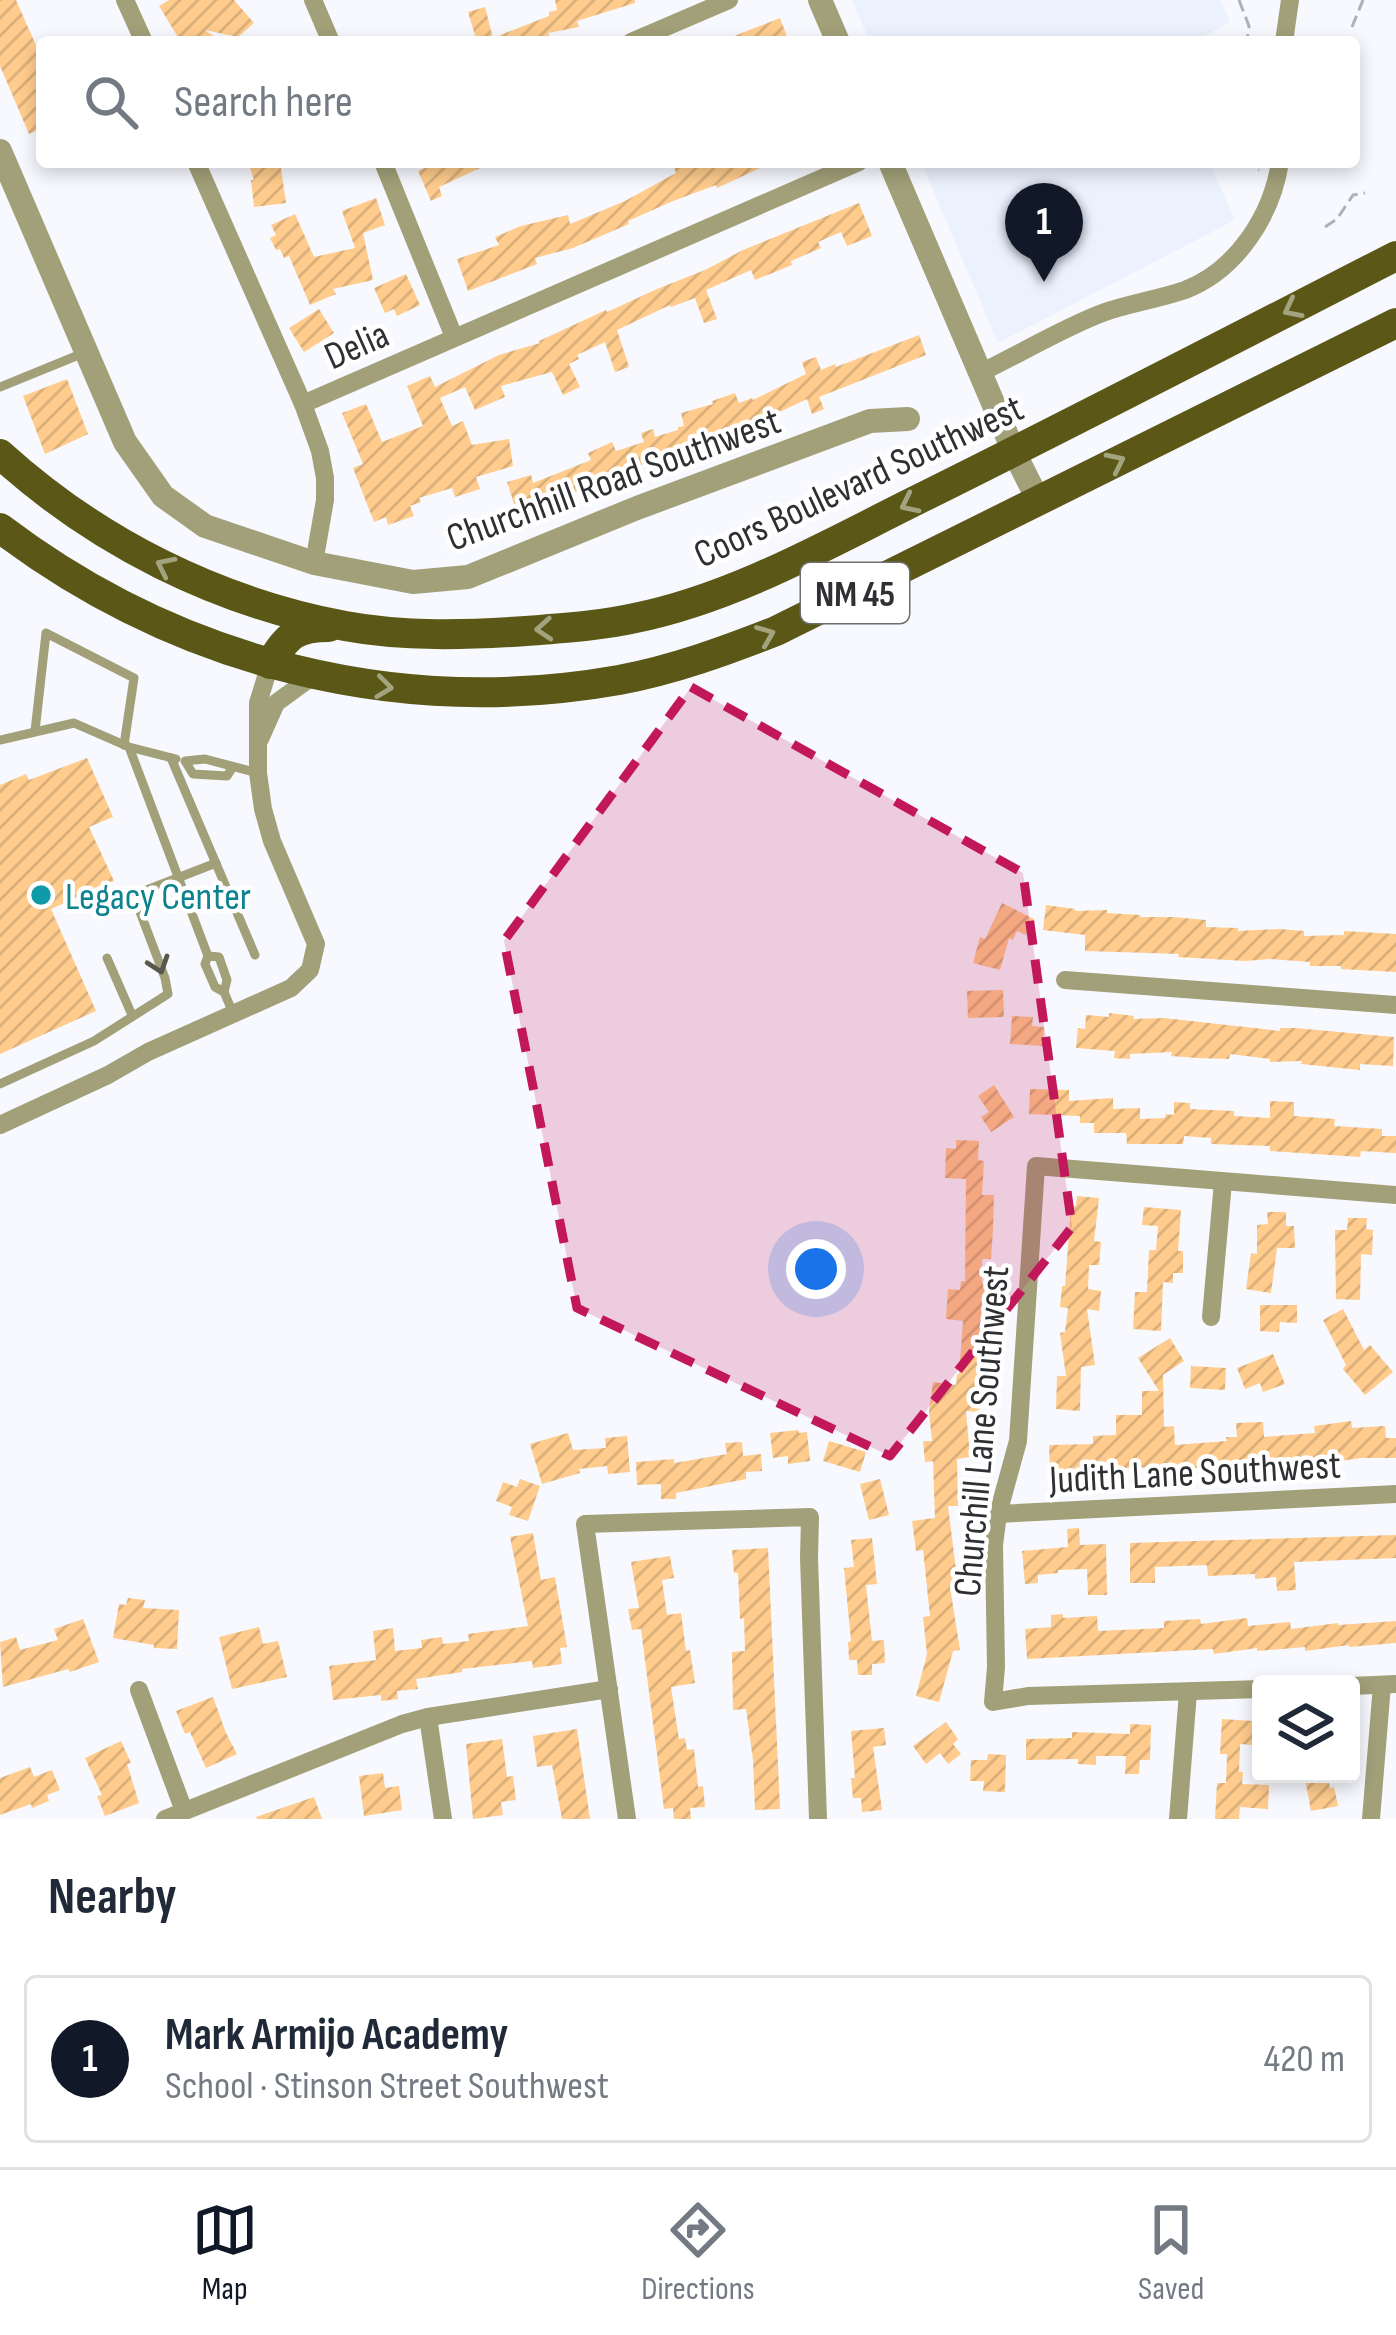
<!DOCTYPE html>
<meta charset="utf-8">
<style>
:root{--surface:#fff;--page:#f2f2f3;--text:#1f2937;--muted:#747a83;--line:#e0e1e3;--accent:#111827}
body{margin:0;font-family:"Sofia Sans Condensed",sans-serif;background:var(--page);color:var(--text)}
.controls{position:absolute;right:36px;bottom:36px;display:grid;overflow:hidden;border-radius:12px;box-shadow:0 6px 18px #0003}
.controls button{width:108px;height:108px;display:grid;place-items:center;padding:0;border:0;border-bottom:3px solid var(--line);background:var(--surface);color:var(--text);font:60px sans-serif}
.you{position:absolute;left:816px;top:1269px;width:42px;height:42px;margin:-30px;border:9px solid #fff;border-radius:50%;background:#1a73e8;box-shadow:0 0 0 18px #1a73e833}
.badge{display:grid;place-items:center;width:78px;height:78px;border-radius:50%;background:var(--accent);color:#fff;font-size:39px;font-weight:700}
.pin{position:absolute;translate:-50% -99px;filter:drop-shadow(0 3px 6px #0008)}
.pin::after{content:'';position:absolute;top:63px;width:42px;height:36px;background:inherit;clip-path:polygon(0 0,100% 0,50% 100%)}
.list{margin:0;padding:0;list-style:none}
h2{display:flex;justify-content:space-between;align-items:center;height:156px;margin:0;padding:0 48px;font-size:51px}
h2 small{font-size:39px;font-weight:400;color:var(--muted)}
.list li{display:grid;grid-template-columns:78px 1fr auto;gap:36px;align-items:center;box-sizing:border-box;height:168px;margin:0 24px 24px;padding:0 24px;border:3px solid var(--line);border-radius:12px}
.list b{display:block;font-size:45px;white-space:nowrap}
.list p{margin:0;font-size:39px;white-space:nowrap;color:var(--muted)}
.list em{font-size:39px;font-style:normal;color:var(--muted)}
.icon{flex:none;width:66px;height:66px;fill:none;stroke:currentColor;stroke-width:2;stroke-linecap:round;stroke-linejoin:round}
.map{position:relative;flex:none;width:1396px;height:1819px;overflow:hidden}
.search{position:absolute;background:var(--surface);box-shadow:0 6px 18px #0003;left:36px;right:36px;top:36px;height:132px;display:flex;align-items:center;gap:30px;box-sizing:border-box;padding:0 42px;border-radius:12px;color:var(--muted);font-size:45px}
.sheet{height:348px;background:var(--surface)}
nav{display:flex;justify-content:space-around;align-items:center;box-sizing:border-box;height:168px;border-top:3px solid var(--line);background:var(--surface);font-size:33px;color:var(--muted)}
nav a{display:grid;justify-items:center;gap:6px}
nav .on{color:var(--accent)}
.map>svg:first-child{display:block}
.built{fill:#ecf1fe}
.building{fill:url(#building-hatch)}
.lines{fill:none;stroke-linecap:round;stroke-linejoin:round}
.path{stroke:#afb1b5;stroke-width:3;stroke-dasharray:12 6;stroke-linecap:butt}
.service{stroke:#a1a079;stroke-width:9}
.minor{stroke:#a1a079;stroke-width:18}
.tertiary{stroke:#a1a079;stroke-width:24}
.primary{stroke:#5a5717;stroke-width:30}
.oneway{stroke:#a4a37f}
.oneway2{stroke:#57574c}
.marked{fill:#c2185b;fill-opacity:0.2;stroke:#c2185b;stroke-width:9;stroke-dasharray:24 15;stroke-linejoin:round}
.culture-dot{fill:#0f9aa8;stroke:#fff;stroke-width:4.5}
.labels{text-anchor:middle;stroke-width:9;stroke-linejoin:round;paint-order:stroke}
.shield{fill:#fff;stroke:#6d6e70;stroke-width:3}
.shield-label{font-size:36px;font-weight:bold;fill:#2f3033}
.street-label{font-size:39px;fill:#2f3033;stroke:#fff}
.culture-label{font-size:39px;fill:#0d838f;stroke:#fff;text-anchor:start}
</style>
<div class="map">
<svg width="1396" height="1819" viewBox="0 0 1396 1819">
<defs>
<pattern id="building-hatch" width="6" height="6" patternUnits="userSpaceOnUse" patternTransform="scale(3)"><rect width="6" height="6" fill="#ffcc8d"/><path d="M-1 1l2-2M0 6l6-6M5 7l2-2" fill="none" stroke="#dbb07a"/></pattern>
</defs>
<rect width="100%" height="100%" fill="#f7f9fe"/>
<!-- built -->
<g class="built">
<polygon points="852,0 1220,0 1230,22 1193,42 870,42"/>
<polygon points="921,162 1209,162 1235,220 998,343"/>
</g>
<!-- building -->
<g class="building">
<polygon points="0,0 16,0 42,59 42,128 29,134 0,66"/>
<polygon points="169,0 234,0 254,23 238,37 205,30 222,42 181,42 159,6"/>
<polygon points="555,0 635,0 635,3 577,21 579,27 548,33 550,38 540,42 477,42 468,12 485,7 493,38 549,16 549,12 557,10"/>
<polygon points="780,18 789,42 722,42 722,41"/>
<polygon points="248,162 280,162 286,203 254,207 251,180 254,180"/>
<polygon points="438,162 493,162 439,187 442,196 431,201 418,171"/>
<polygon points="672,162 771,163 717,188 716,185 673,201 628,221 629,224 573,248 535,258 537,264 468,291 457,259 499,245 495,237 521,226 568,215 570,224 625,201 676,173"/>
<polygon points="376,198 385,225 363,233 373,280 333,289 336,294 310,305 289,256 284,258 280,249 276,250 270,238 276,235 271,225 295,214 314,257 355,248 342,211"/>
<polygon points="859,203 872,236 847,246 841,232 818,242 821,248 791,261 792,265 755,280 751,270 706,290 717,319 704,323 695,298 671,307 670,305 617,330 629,367 615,372 605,342 577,355 579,359 569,364 580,387 563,395 552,372 501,386 505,397 475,410 465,387 440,398 452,426 463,421 472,445 509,439 513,466 476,477 480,489 455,497 452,488 419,498 421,502 410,506 414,516 388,525 386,517 374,522 353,468 363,464 342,413 366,404 382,442 423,426 407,386 430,376 435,387 499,355 540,343 539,341 606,310 607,312 657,289 705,270 743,250"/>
<polygon points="406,274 420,305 397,316 394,309 385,313 374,288"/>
<polygon points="319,309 334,333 304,352 289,328"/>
<polygon points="919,335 926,355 819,397 824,409 812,414 807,399 767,418 717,436 718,438 694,444 695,448 644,464 554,501 517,513 507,482 531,475 533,483 591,460 588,453 612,442 616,451 644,442 641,433 653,429 655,437 678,430 678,427 684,426 681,413 713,404 712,401 735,393 739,403 752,398 753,400 806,374 802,362 816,357 821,370 835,364 836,367"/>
<polygon points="67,379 88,434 45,454 23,396"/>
<polygon points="87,758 113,817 89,827 114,881 51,909 96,1011 0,1054 0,785 26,774 29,780"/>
<polygon points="1002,903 1034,919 1026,935 1017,931 1013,940 1009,938 1000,970 973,963 980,937 985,939"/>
<polygon points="1046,905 1075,909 1075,911 1107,910 1107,913 1140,915 1140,917 1173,917 1206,920 1206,927 1238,928 1238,931 1279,929 1304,931 1304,936 1344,935 1344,931 1396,934 1396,972 1341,969 1341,966 1310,966 1310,962 1270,959 1245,961 1178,957 1179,954 1085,951 1085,935 1043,930"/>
<polygon points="1003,990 1004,1017 968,1018 967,991"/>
<polygon points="1109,1013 1134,1016 1133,1019 1164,1018 1280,1031 1280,1028 1295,1028 1394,1037 1393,1066 1360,1064 1360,1070 1301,1064 1302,1061 1270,1062 1270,1059 1230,1054 1229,1059 1197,1058 1171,1056 1172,1052 1130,1054 1130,1059 1114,1058 1115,1051 1076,1048 1078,1028 1085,1029 1086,1015 1109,1017"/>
<polygon points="1012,1016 1033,1017 1032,1026 1044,1027 1043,1046 1010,1044"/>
<polygon points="994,1085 1014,1117 991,1132 981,1117 989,1112 978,1096"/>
<polygon points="1030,1089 1069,1090 1069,1101 1113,1098 1113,1109 1140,1108 1140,1119 1165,1118 1166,1114 1174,1115 1174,1102 1190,1103 1190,1109 1234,1111 1234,1116 1270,1118 1270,1101 1294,1102 1294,1116 1335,1119 1334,1126 1382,1129 1382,1136 1396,1136 1396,1153 1361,1151 1360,1157 1270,1151 1270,1146 1211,1144 1211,1138 1184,1136 1183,1144 1127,1144 1126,1133 1094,1133 1094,1123 1080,1123 1080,1116 1029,1114"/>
<polygon points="956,1140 979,1141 978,1160 984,1161 982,1195 994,1195 993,1230 991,1259 982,1259 982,1283 990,1284 988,1303 982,1303 980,1328 988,1329 979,1412 966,1411 970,1457 957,1459 958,1506 948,1506 958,1586 950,1587 960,1650 953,1651 939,1702 916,1696 927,1654 923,1617 930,1616 923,1550 916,1551 912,1521 935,1518 933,1461 925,1462 923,1441 932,1441 929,1412 933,1382 956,1385 957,1374 959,1374 963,1321 946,1319 948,1289 960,1290 961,1281 965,1281 966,1179 945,1178 946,1148 956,1149"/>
<polygon points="1077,1196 1099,1198 1094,1241 1101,1242 1099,1265 1089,1265 1088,1289 1101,1291 1099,1311 1087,1309 1095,1365 1081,1367 1080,1411 1056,1409 1057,1376 1066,1376 1060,1333 1065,1332 1068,1308 1060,1307 1062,1286 1065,1286 1071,1206 1076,1206"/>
<polygon points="1144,1207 1181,1210 1178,1251 1183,1251 1183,1273 1173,1273 1173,1283 1163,1282 1161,1331 1133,1329 1135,1292 1147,1292 1149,1250 1156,1250 1158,1226 1142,1225"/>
<polygon points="1267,1212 1286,1212 1286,1226 1294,1226 1295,1248 1277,1248 1271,1293 1246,1289 1251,1253 1257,1254 1257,1225 1268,1224"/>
<polygon points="1348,1218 1367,1218 1366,1229 1373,1230 1372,1255 1361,1254 1360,1300 1336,1299 1335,1230 1347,1230"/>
<polygon points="1260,1305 1297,1305 1297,1323 1280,1322 1279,1332 1260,1331"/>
<polygon points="1343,1309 1364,1350 1370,1345 1393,1372 1365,1395 1343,1369 1346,1365 1323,1320"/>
<polygon points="1170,1338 1184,1361 1163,1375 1164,1427 1174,1426 1175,1445 1227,1441 1226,1437 1237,1437 1236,1423 1263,1422 1264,1437 1315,1433 1314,1426 1351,1421 1352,1428 1385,1426 1386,1438 1396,1438 1396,1458 1361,1458 1318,1464 1318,1460 1184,1469 1183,1466 1050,1471 1049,1445 1093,1444 1093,1436 1116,1435 1116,1415 1142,1415 1142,1391 1159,1391 1138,1358"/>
<polygon points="1273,1354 1285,1384 1263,1392 1260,1383 1245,1389 1237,1368"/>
<polygon points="1191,1366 1226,1368 1225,1390 1190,1388"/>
<polygon points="798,1430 799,1433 807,1432 810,1461 788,1464 788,1456 773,1458 770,1433"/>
<polygon points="568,1433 573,1450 606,1448 605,1438 627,1436 630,1472 608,1474 607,1466 579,1469 580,1473 542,1484 530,1444"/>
<polygon points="829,1441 866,1452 860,1472 823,1461"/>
<polygon points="742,1442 743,1456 761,1454 762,1471 746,1472 746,1479 676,1493 676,1499 661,1499 661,1484 637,1485 636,1462 674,1459 674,1463 727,1454 725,1443"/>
<polygon points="520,1479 540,1486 528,1521 509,1515 512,1507 496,1501 503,1482 517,1487"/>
<polygon points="880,1479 889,1515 869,1520 860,1484"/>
<polygon points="1079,1528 1080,1545 1106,1544 1107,1595 1088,1595 1087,1569 1058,1570 1058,1573 1038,1575 1038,1583 1025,1584 1022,1551 1068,1547 1067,1529"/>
<polygon points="533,1533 541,1580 555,1577 567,1647 560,1648 562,1664 533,1668 532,1661 462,1669 462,1672 416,1679 418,1689 397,1691 398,1699 381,1701 381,1695 333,1700 329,1666 376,1660 373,1631 393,1628 395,1651 422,1648 421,1640 442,1637 443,1644 469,1641 468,1634 528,1626 510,1537"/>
<polygon points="1396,1535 1396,1558 1294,1562 1296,1590 1277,1591 1276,1577 1255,1579 1255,1574 1208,1576 1207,1565 1155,1567 1155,1583 1130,1583 1130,1543"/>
<polygon points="872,1538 877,1584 866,1585 872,1641 884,1640 885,1663 872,1664 872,1675 858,1675 857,1660 849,1660 848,1642 851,1641 844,1568 854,1567 851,1540"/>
<polygon points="768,1548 780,1809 755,1810 753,1760 746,1709 733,1710 732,1652 745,1651 744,1618 740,1619 738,1573 734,1573 732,1550"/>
<polygon points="670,1556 674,1578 662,1580 667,1615 681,1613 686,1651 690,1650 695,1683 671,1687 679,1739 685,1738 687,1750 694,1749 698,1787 703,1786 705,1807 690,1808 691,1819 674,1819 673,1808 664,1809 641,1629 632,1630 628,1609 639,1608 631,1562"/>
<polygon points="128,1598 145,1600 143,1608 179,1610 177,1649 154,1648 154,1645 113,1638 119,1604 126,1605"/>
<polygon points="1063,1614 1063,1618 1097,1616 1098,1631 1164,1628 1164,1621 1200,1619 1201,1624 1247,1618 1248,1626 1290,1622 1291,1629 1338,1623 1338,1625 1396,1621 1396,1643 1349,1647 1349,1645 1305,1651 1305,1647 1257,1651 1257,1648 1214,1654 1213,1649 1027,1659 1025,1629 1051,1627 1051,1615"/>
<polygon points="83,1619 99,1662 70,1672 68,1669 3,1687 0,1642 16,1637 20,1650 58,1640 54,1629"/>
<polygon points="259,1627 263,1644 278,1641 287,1677 232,1689 219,1637"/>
<polygon points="213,1697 226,1733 237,1754 206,1768 190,1732 185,1734 176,1711"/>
<polygon points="1222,1719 1253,1721 1252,1745 1240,1744 1239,1772 1243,1772 1242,1784 1269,1785 1268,1809 1240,1807 1239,1819 1215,1819 1217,1783 1226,1783 1227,1754 1220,1754"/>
<polygon points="946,1722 958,1739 953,1744 961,1754 948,1764 940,1753 926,1764 913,1746"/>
<polygon points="1130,1724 1151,1725 1150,1760 1140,1760 1139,1774 1125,1774 1126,1756 1096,1756 1096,1765 1078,1764 1078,1759 1026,1760 1026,1739 1072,1738 1072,1732 1130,1734"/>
<polygon points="884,1728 886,1745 873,1747 882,1810 862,1812 861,1798 853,1798 851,1778 855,1778 851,1731"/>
<polygon points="577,1729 590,1819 562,1819 552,1765 537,1767 533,1736"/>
<polygon points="502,1739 507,1777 513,1776 516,1800 501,1802 503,1815 473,1819 466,1744"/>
<polygon points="121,1741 131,1763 127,1764 139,1803 105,1816 97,1796 102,1795 85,1758"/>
<polygon points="988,1754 1006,1755 1005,1792 983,1791 984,1781 970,1781 971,1760 987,1760"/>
<polygon points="30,1767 34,1777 52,1770 60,1790 47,1795 49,1801 32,1808 31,1804 0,1815 0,1778"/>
<polygon points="383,1773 385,1788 399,1786 402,1810 364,1816 359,1776"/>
<polygon points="1327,1774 1330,1788 1334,1787 1338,1806 1311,1811 1305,1778"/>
<polygon points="314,1797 322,1819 257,1819 256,1817"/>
</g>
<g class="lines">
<!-- path -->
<g class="path">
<polyline points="1239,0 1249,26 1247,42"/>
<polyline points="1352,27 1363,0"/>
<polyline points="1242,162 1259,170"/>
<polyline points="1325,227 1337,219 1353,195 1365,193"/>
</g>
<!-- service -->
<g class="service">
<polyline points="0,387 86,352"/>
<polyline points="35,731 46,633 134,678 124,745"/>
<polyline points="0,740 74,723 129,747 208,956 205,964 215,987 224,992 233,1013"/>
<polyline points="129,747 176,759"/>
<polyline points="171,758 255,955"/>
<polyline points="232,768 227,776 193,774 185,761 205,759 258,773"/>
<polyline points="208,956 219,957 227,980 224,992"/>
<polyline points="107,958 132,1015"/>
<polyline points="0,1084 94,1041 168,994 165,978 137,904 144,891 216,863"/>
</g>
<!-- minor -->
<g class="minor">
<polyline points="125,0 144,42"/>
<polyline points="313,0 331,42"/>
<polyline points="631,42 729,0"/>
<polyline points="1284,42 1290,0"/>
<polyline points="196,162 303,404 320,451 325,478 325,500 314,563"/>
<polyline points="383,162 454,337"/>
<path d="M980,373C1020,354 1064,327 1105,312C1131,303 1159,299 1185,290C1237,270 1272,215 1280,162"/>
<polyline points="303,404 859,162"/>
<polyline points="260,739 276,703 313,676"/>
<polyline points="1065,980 1396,1005"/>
<polyline points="0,1125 108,1075 148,1052 291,988 310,970 316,944 272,841 263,809 258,773 258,703 270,664"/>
<polyline points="1211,1317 1223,1182"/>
<polyline points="998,1514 1396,1494"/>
<polyline points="1351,1686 1396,1684"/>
<polyline points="1261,1689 1028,1696 993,1702 996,1667 994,1545 998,1514 1018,1441 1036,1166 1396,1195"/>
<polyline points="139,1690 184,1811"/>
<polyline points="428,1717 443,1819"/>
<polyline points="165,1819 402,1724 428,1717 609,1689"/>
<polyline points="627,1819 585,1524 810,1517 809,1558 818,1819"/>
<polyline points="1178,1819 1188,1692"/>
<polyline points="1371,1819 1382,1685"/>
</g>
<!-- tertiary -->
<g class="tertiary">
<polyline points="820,0 838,42"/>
<polyline points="0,151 125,442 163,496 205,526 314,563 413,582 468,577 637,508 870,421 908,419"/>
<polyline points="890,162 1014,452 1038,500"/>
</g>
<!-- primary -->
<g class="primary">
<path d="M0,454C97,542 217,602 345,626C404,637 467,635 526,631C562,628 599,626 635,618C738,597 833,541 927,495C1084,417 1240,336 1396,256"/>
<path d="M0,528C178,663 399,719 619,680C673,670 725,651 776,631L1396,323"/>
<path d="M270,664C287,636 295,627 329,627"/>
</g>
</g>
<!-- one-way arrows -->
<defs><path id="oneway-chevron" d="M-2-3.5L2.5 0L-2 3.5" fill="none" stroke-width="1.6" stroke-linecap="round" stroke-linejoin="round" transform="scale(3)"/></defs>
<g class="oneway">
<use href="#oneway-chevron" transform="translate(1292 309) rotate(153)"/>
<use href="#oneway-chevron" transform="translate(1116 462) rotate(-26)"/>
<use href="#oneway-chevron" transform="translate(909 504) rotate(154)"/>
<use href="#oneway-chevron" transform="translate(165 566) rotate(-154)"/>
<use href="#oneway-chevron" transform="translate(544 629) rotate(176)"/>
<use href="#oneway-chevron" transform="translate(766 635) rotate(-22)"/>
<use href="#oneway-chevron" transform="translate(384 687) rotate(7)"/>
</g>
<use class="oneway2" href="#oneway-chevron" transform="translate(159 965) rotate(71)"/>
<!-- marked area -->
<path class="marked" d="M691,687L1023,873L1072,1227L890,1456L577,1308L504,941Z"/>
<!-- markers -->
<circle class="culture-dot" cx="41" cy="895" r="12"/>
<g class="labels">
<!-- shield labels -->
<rect class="shield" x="801" y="563" width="108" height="60" rx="9"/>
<g class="shield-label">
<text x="855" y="606">NM 45</text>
</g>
<!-- street labels -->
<g class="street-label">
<text transform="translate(356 344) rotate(-24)" y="14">Delia</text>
<text transform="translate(613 478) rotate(-20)" y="14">Churchhill Road Southwest</text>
<text transform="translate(858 480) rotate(-25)" y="14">Coors Boulevard Southwest</text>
<text transform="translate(980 1431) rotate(-85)" y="14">Churchill Lane Southwest</text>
<text transform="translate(1195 1471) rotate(-3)" y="14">Judith Lane Southwest</text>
</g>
<!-- culture labels -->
<g class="culture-label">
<text x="65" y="909">Legacy Center</text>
</g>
</g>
</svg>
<div class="controls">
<button><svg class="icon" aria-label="layers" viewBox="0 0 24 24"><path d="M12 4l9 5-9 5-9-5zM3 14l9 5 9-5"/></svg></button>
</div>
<div class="you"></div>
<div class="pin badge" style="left:1044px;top:282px">1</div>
<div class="search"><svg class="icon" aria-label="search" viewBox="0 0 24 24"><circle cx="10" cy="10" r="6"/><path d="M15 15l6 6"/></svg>Search here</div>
</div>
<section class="sheet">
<h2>Nearby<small></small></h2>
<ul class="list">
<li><span class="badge">1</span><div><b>Mark Armijo Academy</b><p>School · Stinson Street Southwest</p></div><em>420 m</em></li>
</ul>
</section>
<nav>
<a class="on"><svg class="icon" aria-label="map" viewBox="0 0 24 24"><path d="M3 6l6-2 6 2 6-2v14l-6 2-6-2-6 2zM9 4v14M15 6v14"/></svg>Map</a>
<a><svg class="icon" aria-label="directions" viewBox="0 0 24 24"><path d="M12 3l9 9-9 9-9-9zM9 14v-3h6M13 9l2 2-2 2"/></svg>Directions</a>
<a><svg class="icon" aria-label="saved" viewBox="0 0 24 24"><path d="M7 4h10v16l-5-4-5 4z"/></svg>Saved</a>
</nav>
